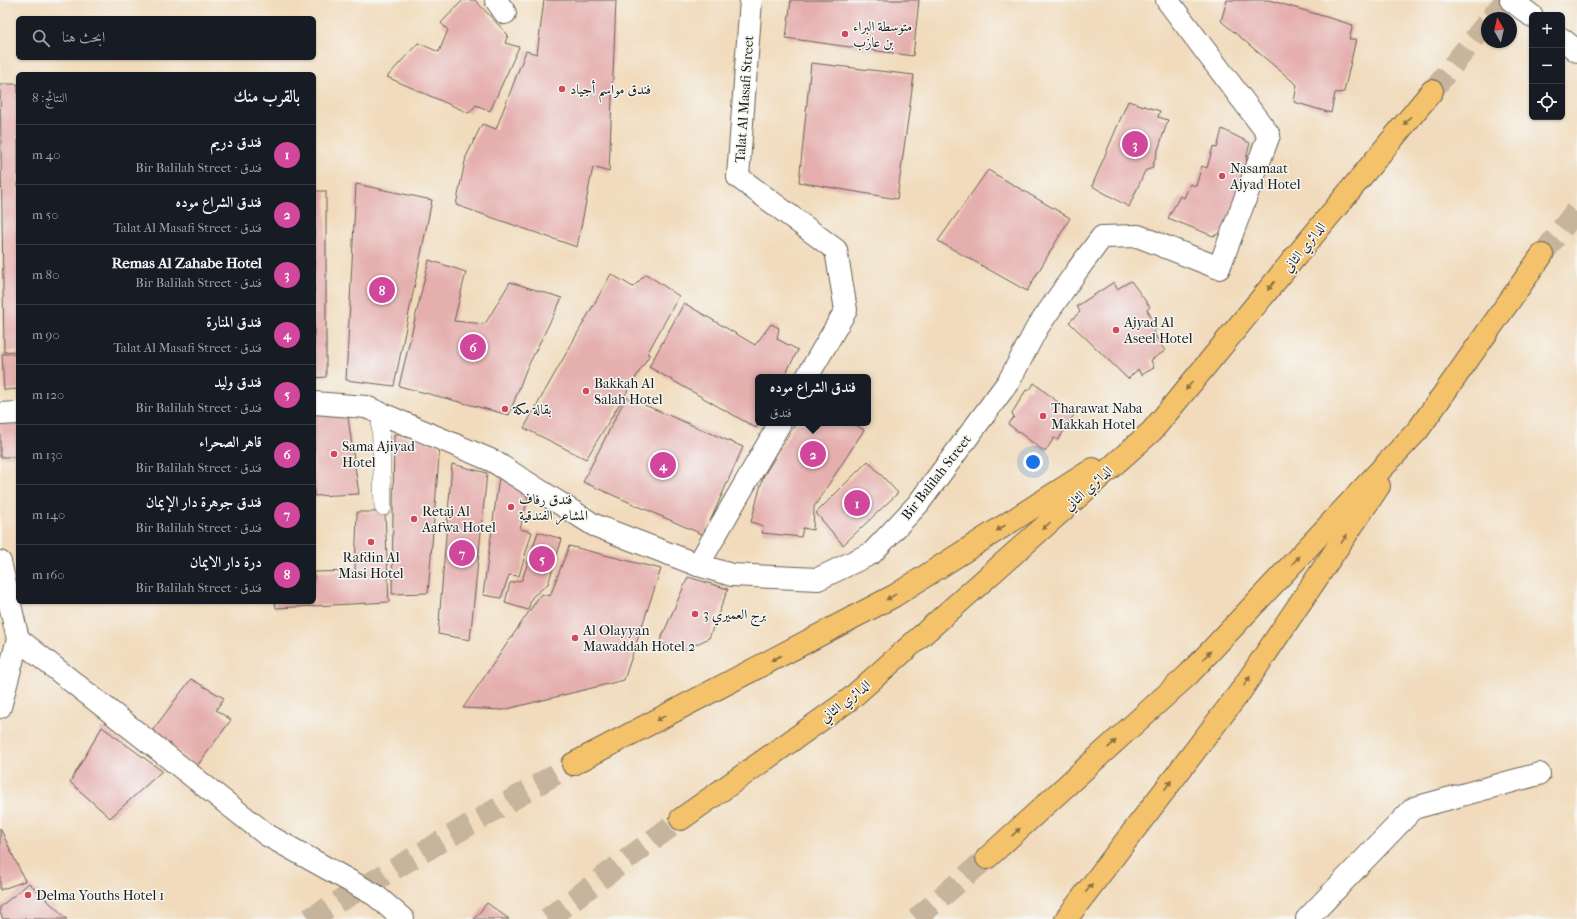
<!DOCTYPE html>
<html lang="ar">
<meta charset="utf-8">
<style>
:root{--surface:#171b24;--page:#242831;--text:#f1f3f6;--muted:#9ea1a6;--line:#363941;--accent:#0f766e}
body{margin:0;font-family:"IM FELL French Canon",Amiri,serif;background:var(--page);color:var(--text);direction:rtl}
.controls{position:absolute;right:12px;top:12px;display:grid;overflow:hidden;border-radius:6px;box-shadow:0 1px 3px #0004}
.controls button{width:36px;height:36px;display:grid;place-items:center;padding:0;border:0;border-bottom:1px solid var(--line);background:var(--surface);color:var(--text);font:20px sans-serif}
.compass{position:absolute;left:1481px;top:12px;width:36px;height:36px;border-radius:50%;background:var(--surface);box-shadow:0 1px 3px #0004;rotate:352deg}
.you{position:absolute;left:1033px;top:462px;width:14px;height:14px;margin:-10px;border:3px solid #fff;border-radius:50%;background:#1a73e8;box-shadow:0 0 0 6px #1a73e833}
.badge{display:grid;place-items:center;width:26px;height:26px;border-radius:50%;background:var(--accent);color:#fff;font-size:13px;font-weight:700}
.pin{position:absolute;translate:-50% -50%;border:2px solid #fff;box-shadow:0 1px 4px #0006}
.popup{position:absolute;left:755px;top:374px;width:116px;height:52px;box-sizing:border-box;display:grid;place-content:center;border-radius:6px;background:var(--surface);filter:drop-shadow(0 1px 3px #0005);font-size:13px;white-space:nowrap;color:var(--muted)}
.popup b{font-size:15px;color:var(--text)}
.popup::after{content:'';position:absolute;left:50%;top:100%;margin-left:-8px;border:8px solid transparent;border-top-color:var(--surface)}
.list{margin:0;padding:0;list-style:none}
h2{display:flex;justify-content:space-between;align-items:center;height:52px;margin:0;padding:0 16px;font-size:17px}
h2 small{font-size:13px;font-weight:400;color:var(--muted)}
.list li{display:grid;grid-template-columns:26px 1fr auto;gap:12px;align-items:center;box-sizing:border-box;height:60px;padding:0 16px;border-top:1px solid var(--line)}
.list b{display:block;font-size:15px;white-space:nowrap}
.list p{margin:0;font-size:13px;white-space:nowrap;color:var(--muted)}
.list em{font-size:13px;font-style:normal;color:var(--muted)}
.icon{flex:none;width:22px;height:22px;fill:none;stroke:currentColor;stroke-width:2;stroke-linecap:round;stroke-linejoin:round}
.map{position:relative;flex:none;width:1577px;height:919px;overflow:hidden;direction:ltr}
.search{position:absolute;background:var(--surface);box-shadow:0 1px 3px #0004;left:16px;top:16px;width:300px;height:44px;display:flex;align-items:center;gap:10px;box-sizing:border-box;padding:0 14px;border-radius:6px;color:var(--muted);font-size:15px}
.panel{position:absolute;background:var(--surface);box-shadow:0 1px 3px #0004;left:16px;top:72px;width:300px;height:532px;border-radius:6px;direction:rtl}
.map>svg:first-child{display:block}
.building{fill:#e5afae}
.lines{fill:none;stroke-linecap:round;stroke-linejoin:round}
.motorway-tunnel{stroke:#c6b59c;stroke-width:22;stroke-dasharray:22 11;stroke-linecap:butt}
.service-casing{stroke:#675f54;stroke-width:18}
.minor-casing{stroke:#675f54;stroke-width:24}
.motorway-casing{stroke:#675f54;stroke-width:24}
.service{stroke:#fff;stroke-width:17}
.minor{stroke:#fff;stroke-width:22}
.motorway{stroke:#f4c26a;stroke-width:22}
.oneway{fill:#886f43}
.poi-dot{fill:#d1495b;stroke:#f6f6f2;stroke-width:1.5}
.labels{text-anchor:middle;stroke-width:3;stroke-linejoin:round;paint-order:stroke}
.poi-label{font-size:14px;fill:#1c1c1c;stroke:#f6f6f2;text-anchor:start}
.street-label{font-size:14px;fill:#1c1c1c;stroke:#f6f6f2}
</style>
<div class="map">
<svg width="1577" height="919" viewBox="0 0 1577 919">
<rect width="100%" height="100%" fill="#f6f6f2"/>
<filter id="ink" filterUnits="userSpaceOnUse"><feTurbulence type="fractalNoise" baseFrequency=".025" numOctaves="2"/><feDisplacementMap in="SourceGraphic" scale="8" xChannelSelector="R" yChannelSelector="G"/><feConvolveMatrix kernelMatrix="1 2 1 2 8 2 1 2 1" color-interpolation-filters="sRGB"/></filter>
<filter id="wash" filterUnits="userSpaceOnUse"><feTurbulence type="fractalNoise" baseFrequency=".012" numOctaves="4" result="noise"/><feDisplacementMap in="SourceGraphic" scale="16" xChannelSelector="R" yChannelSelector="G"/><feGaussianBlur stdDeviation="0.9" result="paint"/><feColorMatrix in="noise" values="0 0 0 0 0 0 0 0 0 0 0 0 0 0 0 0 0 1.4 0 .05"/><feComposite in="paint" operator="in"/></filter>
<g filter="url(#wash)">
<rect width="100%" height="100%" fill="#f1dbbc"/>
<g id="blocks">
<!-- building -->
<g class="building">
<polygon points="463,0 475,0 508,35 505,43 519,47 490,111 476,105 469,113 387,77 418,43 439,52 448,30 441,23"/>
<polygon points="544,0 616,0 609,172 593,167 577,247 456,205 466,157 482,124 496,129 526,51 537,54"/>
<polygon points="791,0 919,0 913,56 786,38"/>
<polygon points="1227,0 1269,0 1353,25 1349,39 1356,39 1344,92 1335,93 1331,113 1294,102 1297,85 1221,21"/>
<polygon points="811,63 914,75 897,199 799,182"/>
<polygon points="0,84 18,84 18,351 4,352"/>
<polygon points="1128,101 1160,111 1158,117 1168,120 1152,168 1145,171 1129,207 1092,186"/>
<polygon points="1222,129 1250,143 1246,159 1248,166 1226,226 1223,227 1223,232 1213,236 1168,218 1180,196 1184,198 1190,184 1196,186 1202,166 1207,168 1213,147 1217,148"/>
<polygon points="988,170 1070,218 1027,291 938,241"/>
<polygon points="356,184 432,200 394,386 346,380"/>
<polygon points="314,191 326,191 326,377 314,378"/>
<polygon points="429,260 466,272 454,321 485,324 510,282 562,298 526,370 509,415 399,386"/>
<polygon points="611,274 633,287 646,274 679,296 647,354 650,354 586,459 524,428"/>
<polygon points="1131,281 1150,307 1147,310 1157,328 1153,332 1165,351 1151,360 1154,368 1141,375 1138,369 1128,379 1069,322 1080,312 1077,306 1114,282 1117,289"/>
<polygon points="684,303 755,345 771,324 779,328 777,339 798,350 784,377 758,377 759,423 756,428 649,367"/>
<polygon points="2,354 18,354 18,389 4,390"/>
<polygon points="1034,383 1074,415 1058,440 1054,438 1045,452 1008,424 1014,417 1012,413 1026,390 1030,390"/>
<polygon points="626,397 743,447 704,535 583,482"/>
<polygon points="347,411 359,494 314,496 314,414"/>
<polygon points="18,420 18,457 0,457 0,421"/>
<polygon points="796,423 853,423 864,430 814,507 813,530 803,528 801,537 762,533 763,526 751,522 763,477"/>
<polygon points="394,434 440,445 428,593 392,594"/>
<polygon points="868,461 898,493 843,545 816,513"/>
<polygon points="452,464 487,473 470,640 438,634"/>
<polygon points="499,477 530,490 520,529 532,532 519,576 509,575 501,598 483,595"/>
<polygon points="357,512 385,512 389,602 276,608 275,602 314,602 314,572 355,571"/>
<polygon points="538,532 562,539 548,584 532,597 528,610 505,603 510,583 522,580"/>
<polygon points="569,546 661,569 624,680 503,710 463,708 541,594 550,596"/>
<polygon points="688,577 728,589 709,638 685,650 659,643"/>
<polygon points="191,679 224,698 216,710 231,720 197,766 152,731"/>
<polygon points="102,727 162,771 110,818 70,782"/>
<polygon points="0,828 25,881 0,890"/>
<polygon points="29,883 67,919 3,919 0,913 0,907"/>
<polygon points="487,903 509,919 474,919"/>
</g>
</g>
</g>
<g filter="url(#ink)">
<use href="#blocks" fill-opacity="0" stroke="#675f54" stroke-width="1"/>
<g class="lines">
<!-- motorway-tunnel -->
<g class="motorway-tunnel">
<polyline points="1491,18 1506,0"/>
<polyline points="1432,91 1487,23"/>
<polyline points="1542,255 1577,209"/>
<polyline points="309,919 573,764"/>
<polyline points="547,919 681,819"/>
<polyline points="916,919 987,858"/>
</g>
<defs>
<polyline id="service" points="380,413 383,507"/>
<g id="minor">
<polyline points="496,0 505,13"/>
<polyline points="751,0 738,177 836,250 846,310 807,377"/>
<polyline points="1511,0 1532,16"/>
<polyline points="1562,39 1577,51"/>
<polyline points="314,403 366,407 380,413 493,461 594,525 698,565 732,575 818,579 872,553 918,504 1009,381 1037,328 1078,269 1102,237 1138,236 1219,268 1269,135 1167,0"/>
<polyline points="0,414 18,413"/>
<polyline points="0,562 18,639 0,707"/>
<polyline points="698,565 780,423"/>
<polyline points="18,639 267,835 375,895 403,919"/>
<polyline points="1307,919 1414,808 1539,774"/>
</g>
<g id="motorway">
<polyline points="573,764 894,596 1093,469"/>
<polyline points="681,819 849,700 1152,431 1432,91"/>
<polyline points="987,858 1189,674 1418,430 1542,255"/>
<polyline points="1066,919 1240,692 1379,486"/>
</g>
</defs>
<!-- service casing -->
<use href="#service" class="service-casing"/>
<!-- minor casing -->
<use href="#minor" class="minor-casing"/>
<!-- motorway casing -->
<use href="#motorway" class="motorway-casing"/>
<!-- service -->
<use href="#service" class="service"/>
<!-- minor -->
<use href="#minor" class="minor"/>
<!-- motorway -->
<use href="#motorway" class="motorway"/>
</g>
<!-- one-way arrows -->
<defs><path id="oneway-solid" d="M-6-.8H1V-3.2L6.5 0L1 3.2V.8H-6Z"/></defs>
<g class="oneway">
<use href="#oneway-solid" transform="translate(1407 121) rotate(129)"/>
<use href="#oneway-solid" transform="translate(1271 286) rotate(129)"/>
<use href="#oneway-solid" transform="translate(1189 386) rotate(129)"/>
<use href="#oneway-solid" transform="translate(1046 526) rotate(138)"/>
<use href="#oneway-solid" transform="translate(1001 528) rotate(147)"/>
<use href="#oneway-solid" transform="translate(1344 539) rotate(-56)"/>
<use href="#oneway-solid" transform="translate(1296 560) rotate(-47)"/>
<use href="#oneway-solid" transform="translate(891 597) rotate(151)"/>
<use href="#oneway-solid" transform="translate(1207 655) rotate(-47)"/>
<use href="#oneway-solid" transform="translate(776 658) rotate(152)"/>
<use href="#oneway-solid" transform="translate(1247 681) rotate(-56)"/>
<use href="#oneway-solid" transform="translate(661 718) rotate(152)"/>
<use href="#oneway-solid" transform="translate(1112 744) rotate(-43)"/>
<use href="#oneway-solid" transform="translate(1168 785) rotate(-53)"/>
<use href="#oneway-solid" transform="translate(1016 832) rotate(-43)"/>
<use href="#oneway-solid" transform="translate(1089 888) rotate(-53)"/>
</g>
</g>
<!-- markers -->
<g class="poi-dot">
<circle cx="845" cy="34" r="4"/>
<circle cx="562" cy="89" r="4"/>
<circle cx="1222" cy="176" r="4"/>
<circle cx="1116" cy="330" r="4"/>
<circle cx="586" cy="391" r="4"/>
<circle cx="505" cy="409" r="4"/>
<circle cx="1043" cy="416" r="4"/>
<circle cx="334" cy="454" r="4"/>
<circle cx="511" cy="507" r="4"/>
<circle cx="414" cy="519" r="4"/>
<circle cx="371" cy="542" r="4"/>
<circle cx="695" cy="614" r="4"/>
<circle cx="575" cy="638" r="4"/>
<circle cx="28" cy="895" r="4"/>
</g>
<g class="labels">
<!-- poi labels -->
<g class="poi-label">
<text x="853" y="31">متوسطة البراء<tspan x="853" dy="16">بن عازب</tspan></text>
<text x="570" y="94">فندق مواسم أجياد</text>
<text x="1230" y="173">Nasamaat<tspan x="1230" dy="16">Ajyad Hotel</tspan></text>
<text x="1124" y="327">Ajyad Al<tspan x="1124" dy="16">Aseel Hotel</tspan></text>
<text x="594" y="388">Bakkah Al<tspan x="594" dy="16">Salah Hotel</tspan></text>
<text x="1051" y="413">Tharawat Naba<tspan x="1051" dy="16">Makkah Hotel</tspan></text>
<text x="513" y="414">بقالة مكة</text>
<text x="342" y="451">Sama Ajiyad<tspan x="342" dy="16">Hotel</tspan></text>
<text x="519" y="504">فندق رفاف<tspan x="519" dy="16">المشاعر الفندقية</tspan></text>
<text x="422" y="516">Retaj Al<tspan x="422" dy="16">Aafwa Hotel</tspan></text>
<text x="371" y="562" text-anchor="middle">Rafdin Al<tspan x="371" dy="16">Masi Hotel</tspan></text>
<text x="703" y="619">برج العميري 3</text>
<text x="583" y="635">Al Olayyan<tspan x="583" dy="16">Mawaddah Hotel 2</tspan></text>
<text x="36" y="900">Delma Youths Hotel 1</text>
</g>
<!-- street labels -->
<g class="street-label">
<text transform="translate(744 99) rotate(-86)" y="5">Talat Al Masafi Street</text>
<text transform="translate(1304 247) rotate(-51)" y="5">الدائري الثاني</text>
<text transform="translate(936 477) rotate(-52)" y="5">Bir Balilah Street</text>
<text transform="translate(1088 488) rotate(-42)" y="5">الدائري الثاني</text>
<text transform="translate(845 701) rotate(-38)" y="5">الدائري الثاني</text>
</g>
</g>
</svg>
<div class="controls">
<button>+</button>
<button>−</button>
<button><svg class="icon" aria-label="locate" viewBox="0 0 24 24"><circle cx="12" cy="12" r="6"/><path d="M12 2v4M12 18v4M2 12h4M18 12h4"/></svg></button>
</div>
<svg class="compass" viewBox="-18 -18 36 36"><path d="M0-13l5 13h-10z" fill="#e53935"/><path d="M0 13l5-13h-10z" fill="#9ea1a6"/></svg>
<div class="you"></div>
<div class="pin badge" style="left:857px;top:503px;background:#d1479c">1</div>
<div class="pin badge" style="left:813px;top:454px;background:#d1479c">2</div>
<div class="popup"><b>فندق الشراع موده</b>فندق</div>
<div class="pin badge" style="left:1135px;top:144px;background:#d1479c">3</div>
<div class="pin badge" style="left:663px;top:465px;background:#d1479c">4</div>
<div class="pin badge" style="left:542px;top:559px;background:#d1479c">5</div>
<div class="pin badge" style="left:473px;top:347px;background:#d1479c">6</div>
<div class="pin badge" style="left:462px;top:553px;background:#d1479c">7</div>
<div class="pin badge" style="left:382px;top:290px;background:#d1479c">8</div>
<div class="search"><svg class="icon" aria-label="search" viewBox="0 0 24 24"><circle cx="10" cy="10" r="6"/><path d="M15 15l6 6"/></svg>ابحث هنا</div>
<section class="panel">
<h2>بالقرب منك<small>النتائج: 8</small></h2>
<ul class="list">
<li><span class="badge" style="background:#d1479c">1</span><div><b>فندق دريم</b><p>فندق · Bir Balilah Street</p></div><em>40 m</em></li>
<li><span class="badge" style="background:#d1479c">2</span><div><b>فندق الشراع موده</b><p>فندق · Talat Al Masafi Street</p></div><em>50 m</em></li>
<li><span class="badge" style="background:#d1479c">3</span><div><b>Remas Al Zahabe Hotel</b><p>فندق · Bir Balilah Street</p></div><em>80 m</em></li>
<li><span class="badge" style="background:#d1479c">4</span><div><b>فندق المنارة</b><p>فندق · Talat Al Masafi Street</p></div><em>90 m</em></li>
<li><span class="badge" style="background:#d1479c">5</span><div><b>فندق وليد</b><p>فندق · Bir Balilah Street</p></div><em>120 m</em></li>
<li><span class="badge" style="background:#d1479c">6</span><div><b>قاهر الصحراء</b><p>فندق · Bir Balilah Street</p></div><em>130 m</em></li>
<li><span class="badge" style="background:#d1479c">7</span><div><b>فندق جوهرة دار الإيمان</b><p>فندق · Bir Balilah Street</p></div><em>140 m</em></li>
<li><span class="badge" style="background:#d1479c">8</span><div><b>درة دار الايمان</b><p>فندق · Bir Balilah Street</p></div><em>160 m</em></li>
</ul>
</section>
</div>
